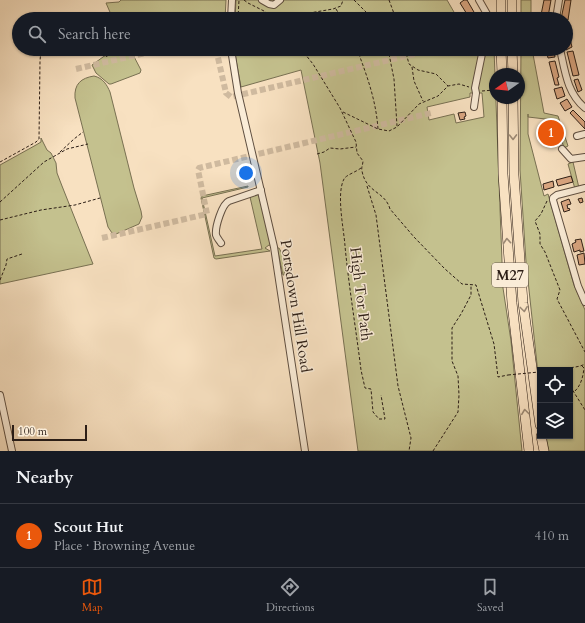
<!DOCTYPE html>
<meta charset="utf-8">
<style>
:root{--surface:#171b24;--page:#242831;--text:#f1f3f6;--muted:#9ea1a6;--line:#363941;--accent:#ea580c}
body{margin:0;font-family:Cardo,serif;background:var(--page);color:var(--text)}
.controls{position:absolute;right:12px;bottom:12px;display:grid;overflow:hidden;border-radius:0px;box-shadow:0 1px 3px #0004}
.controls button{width:36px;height:36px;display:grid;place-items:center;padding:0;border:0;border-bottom:1px solid var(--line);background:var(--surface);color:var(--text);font:20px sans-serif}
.compass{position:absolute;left:489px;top:68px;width:36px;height:36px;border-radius:50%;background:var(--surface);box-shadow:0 1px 3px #0004;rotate:256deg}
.scale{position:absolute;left:12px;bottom:10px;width:75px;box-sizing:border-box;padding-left:4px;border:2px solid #2c1e16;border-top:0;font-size:11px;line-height:14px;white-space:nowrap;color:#2c1e16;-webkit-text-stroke:3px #faecd7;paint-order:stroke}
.you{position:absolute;left:246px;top:173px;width:14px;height:14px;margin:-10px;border:3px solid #fff;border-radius:50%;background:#1a73e8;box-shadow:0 0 0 6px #1a73e833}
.badge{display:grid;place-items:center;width:26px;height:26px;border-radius:50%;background:var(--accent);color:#fff;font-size:13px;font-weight:700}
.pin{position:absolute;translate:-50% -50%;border:2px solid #fff;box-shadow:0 1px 4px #0006}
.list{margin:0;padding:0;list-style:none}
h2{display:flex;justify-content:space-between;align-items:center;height:52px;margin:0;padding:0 16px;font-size:17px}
h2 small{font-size:13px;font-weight:400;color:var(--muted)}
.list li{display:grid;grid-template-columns:26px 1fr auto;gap:12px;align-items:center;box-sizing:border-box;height:64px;padding:0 16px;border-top:1px solid var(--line)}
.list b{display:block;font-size:15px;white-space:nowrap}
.list p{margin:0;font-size:13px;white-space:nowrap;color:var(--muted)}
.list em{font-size:13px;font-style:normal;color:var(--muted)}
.icon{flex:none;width:22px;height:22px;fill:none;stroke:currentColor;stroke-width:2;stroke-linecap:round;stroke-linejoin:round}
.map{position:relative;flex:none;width:585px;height:451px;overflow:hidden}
.search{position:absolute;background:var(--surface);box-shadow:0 1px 3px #0004;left:12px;right:12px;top:12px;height:44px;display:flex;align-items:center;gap:10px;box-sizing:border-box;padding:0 14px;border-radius:22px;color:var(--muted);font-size:15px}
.sheet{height:116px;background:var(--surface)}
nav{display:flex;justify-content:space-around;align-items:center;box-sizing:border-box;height:56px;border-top:1px solid var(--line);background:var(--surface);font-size:11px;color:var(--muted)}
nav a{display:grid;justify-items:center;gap:2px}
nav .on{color:var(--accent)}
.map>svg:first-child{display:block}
.green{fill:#c4c18e;stroke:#787052;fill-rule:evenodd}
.building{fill:#dba782;stroke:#2c1e16}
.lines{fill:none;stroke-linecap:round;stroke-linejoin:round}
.minor-tunnel{stroke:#cfba9f;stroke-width:6;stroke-dasharray:6 3;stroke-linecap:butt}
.minor-casing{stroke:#5f4f41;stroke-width:8}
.highway-casing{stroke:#2c1e16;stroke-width:10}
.path{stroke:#2c1e16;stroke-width:1;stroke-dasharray:3 2;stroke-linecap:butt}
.minor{stroke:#faecd7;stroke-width:6}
.highway{stroke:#f8e1c1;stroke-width:9}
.path-bridge{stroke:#2c1e16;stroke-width:1;stroke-dasharray:3 2;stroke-linecap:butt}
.oneway{stroke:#9c8974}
.labels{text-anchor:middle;stroke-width:3;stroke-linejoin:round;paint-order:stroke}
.shield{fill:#faecd7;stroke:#6a5c50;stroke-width:1}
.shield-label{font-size:14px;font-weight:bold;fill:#2c1e16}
.street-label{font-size:15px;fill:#2c1e16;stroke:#faecd7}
</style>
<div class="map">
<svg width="585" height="451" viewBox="0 0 585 451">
<rect width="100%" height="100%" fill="#f8e1c1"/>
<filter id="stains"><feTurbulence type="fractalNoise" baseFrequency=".005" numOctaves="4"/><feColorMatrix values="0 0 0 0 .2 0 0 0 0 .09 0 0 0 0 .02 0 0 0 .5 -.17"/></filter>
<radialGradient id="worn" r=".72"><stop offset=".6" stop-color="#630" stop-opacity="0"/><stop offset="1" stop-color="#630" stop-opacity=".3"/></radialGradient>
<!-- green -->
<g class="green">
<polygon points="121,0 226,0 225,19 113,19 106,3 119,2"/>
<polygon points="236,0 447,0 458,19 235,19"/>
<rect x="521" y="0" width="10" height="19"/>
<polygon points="114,49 130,49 141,70 140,73 111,84 109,84 96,73 92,65"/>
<path d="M234,49H494L503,288L511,341L522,451H358L320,163L301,70L241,87ZM470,93H482L484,117L456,123L454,114L429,120L427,107L470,97Z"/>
<polygon points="521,49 532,49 544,113 558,116 568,146 564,148 556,122 554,120 528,117 528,114 528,134 544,196 548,194 574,285 585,310 585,451 549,451 546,436 570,436 570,370 540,370 540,392 526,262 520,170"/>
<path d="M94,76C103,78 107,85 110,92L134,188L141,211L142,217L139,224L116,234L112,233L108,227L75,98C74,84 81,78 94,76Z"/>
<polygon points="41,138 47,150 51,153 56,163 57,173 62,186 93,264 0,284 0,165 36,145 41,142"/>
<polygon points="573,162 579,188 575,189 568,164"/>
<polygon points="248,186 248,187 202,198 215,256 262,249 250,197 259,193 272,246 269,245 265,248 270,251 216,259 214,258 201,198 202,196"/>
<polygon points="277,248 279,248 286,261 284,275 283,275"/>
</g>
<!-- building -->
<g class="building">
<polygon points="464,0 467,0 478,19 470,19 460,3"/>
<polygon points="544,0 551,0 548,17 541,15"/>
<polygon points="565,0 571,0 568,20 561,19"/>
<polygon points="566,23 572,47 566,50"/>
<polygon points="546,49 553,49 555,57 548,58"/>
<polygon points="573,51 579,75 573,76 567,52"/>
<polygon points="555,61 559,77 557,78 559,85 555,85 549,62"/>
<polygon points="578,79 582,90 578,92 574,80"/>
<polygon points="562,87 565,96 557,99 554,89"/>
<polygon points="567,99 572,107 565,111 560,103"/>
<polygon points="573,110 585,122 585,129 570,113"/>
<polygon points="465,112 466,116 464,117 465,119 460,120 458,113"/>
<polygon points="553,124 558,139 549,142 544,126"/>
<polygon points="571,176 573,182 558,186 556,180"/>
<polygon points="553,181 554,187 544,190 543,184"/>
<polygon points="582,198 583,202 580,203 578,199"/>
<polygon points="569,199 571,204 567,205 568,209 569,208 570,210 564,212 561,202"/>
<polygon points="581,239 584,251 580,252 580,250 574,252 572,244 576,242 575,240"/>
<polygon points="584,253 585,264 579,265 577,255"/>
</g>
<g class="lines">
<!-- minor-tunnel -->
<g class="minor-tunnel">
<polyline points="216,49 226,93 231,97 415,54"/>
<polyline points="76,69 163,49"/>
<polyline points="102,238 207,214 198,170 199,168 431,113"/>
</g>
<defs>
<g id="minor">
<polyline points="262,0 269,4 274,5 280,0"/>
<polyline points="479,0 487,14 487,19"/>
<polyline points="231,19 232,0"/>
<polyline points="556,19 559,0"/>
<polyline points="231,49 238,93 274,247 305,451"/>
<path d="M560,49C565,71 567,93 585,108"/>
<polyline points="474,107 476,93 475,88 483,49"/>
<polyline points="577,136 585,134"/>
<polyline points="562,149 571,159 585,157"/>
<polyline points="585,188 557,195 553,198 553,200 578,286 585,302"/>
<path d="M221,243C219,240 217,238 216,235C215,227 222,204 229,201L261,190"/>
<polyline points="0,395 12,451"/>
</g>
<g id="highway">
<polyline points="501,19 501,0"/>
<polyline points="512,19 512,0"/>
<polyline points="501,49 502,74"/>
<polyline points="512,49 513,74"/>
<polyline points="502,98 503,174 512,303 529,451"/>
<polyline points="513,98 514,175 523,303 540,425"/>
<polyline points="541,436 544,451"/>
</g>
</defs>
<!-- minor casing -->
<use href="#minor" class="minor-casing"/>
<!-- highway casing -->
<use href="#highway" class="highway-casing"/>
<!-- path -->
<g class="path">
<polyline points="244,0 248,3 266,12 273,19"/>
<polyline points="354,0 373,19"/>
<polyline points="389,0 396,19"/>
<polyline points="336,9 342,19"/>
<polyline points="238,19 239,0"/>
<polyline points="274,19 333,9 341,6 343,0"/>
<polyline points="101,49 105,57 121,49"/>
<path d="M301,49L313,64L340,108L356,142L357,153L363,161C363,165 361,167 362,171C366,193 385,191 390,209L414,237L445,269L462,284L476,285L494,344L498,377L508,375"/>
<path d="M357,49C367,76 376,100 378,129"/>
<polyline points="388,49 394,79 397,126"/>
<polyline points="405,49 409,64 418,70 436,74 448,86"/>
<polyline points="412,67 414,81 423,101"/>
<polyline points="482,91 494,90"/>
<polyline points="343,112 378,129 389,131 397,127 419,104 438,96 448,86 459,84 469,87"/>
<polyline points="60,152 74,139 83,132"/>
<polyline points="317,154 324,152 330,148 340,149 356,147"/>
<polyline points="0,162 36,142 39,139 40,61 41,49"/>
<path d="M361,168C356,172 346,175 344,179C336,194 344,230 345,246C349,288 356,329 361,370L365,388L371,389L373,412L379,419H385L381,395"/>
<polyline points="367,186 376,215 398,386 411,438 409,451"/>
<polyline points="547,201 541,214 535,221 540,234 540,244 545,252 560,290 557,299 585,352"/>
<polyline points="0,202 44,162 67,149 88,144"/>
<polyline points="0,220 41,210 75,205 100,198"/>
<polyline points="0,280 6,265 7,259 22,254"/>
<path d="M561,370C568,367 578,368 585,364"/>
<polyline points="570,386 585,410"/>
<path d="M575,391C581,385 583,377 584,368L582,366"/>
<polyline points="433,451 458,412 459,395 458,376 452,361 452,328 461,314 471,295 471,285"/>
</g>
<!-- minor -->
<use href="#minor" class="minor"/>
<!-- highway -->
<use href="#highway" class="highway"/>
<!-- path-bridge -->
<polyline class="path-bridge" points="508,375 539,372"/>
</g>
<!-- one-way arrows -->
<defs><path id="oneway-chevron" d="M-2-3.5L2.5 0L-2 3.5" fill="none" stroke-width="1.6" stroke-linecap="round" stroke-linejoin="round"/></defs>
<g class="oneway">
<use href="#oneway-chevron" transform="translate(513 137) rotate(89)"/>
<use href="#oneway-chevron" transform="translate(507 241) rotate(-94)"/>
<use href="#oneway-chevron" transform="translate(524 309) rotate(83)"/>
<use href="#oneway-chevron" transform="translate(525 412) rotate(-97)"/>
</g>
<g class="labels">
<!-- shield labels -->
<rect class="shield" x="492" y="263" width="36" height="24" rx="3"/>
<g class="shield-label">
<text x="510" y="280">M27</text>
</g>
<!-- street labels -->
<g class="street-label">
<text transform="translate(361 294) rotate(83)" y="5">High Tor Path</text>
<text transform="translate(296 306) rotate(81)" y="5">Portsdown Hill Road</text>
</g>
</g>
<rect width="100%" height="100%" filter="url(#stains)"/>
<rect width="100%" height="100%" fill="url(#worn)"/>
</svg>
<div class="controls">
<button><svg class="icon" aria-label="locate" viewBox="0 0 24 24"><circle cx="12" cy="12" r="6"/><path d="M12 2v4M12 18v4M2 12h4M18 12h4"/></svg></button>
<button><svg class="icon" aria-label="layers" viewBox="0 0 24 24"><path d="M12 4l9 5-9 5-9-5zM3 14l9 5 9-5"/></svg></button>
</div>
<svg class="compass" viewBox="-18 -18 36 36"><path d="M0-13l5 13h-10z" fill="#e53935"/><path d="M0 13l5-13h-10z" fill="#9ea1a6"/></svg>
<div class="scale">100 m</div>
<div class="you"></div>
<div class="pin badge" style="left:551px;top:133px">1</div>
<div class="search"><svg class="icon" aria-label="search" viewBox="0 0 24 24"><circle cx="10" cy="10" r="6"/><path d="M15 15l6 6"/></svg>Search here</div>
</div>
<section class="sheet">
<h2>Nearby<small></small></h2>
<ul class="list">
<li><span class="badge">1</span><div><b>Scout Hut</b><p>Place · Browning Avenue</p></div><em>410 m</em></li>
</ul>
</section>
<nav>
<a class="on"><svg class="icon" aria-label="map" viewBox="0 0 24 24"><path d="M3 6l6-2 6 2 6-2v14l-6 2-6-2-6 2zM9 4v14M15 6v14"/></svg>Map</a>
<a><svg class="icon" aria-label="directions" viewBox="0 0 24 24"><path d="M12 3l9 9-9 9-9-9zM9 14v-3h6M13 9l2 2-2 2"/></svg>Directions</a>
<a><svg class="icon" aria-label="saved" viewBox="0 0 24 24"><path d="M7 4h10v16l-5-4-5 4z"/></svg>Saved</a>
</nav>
